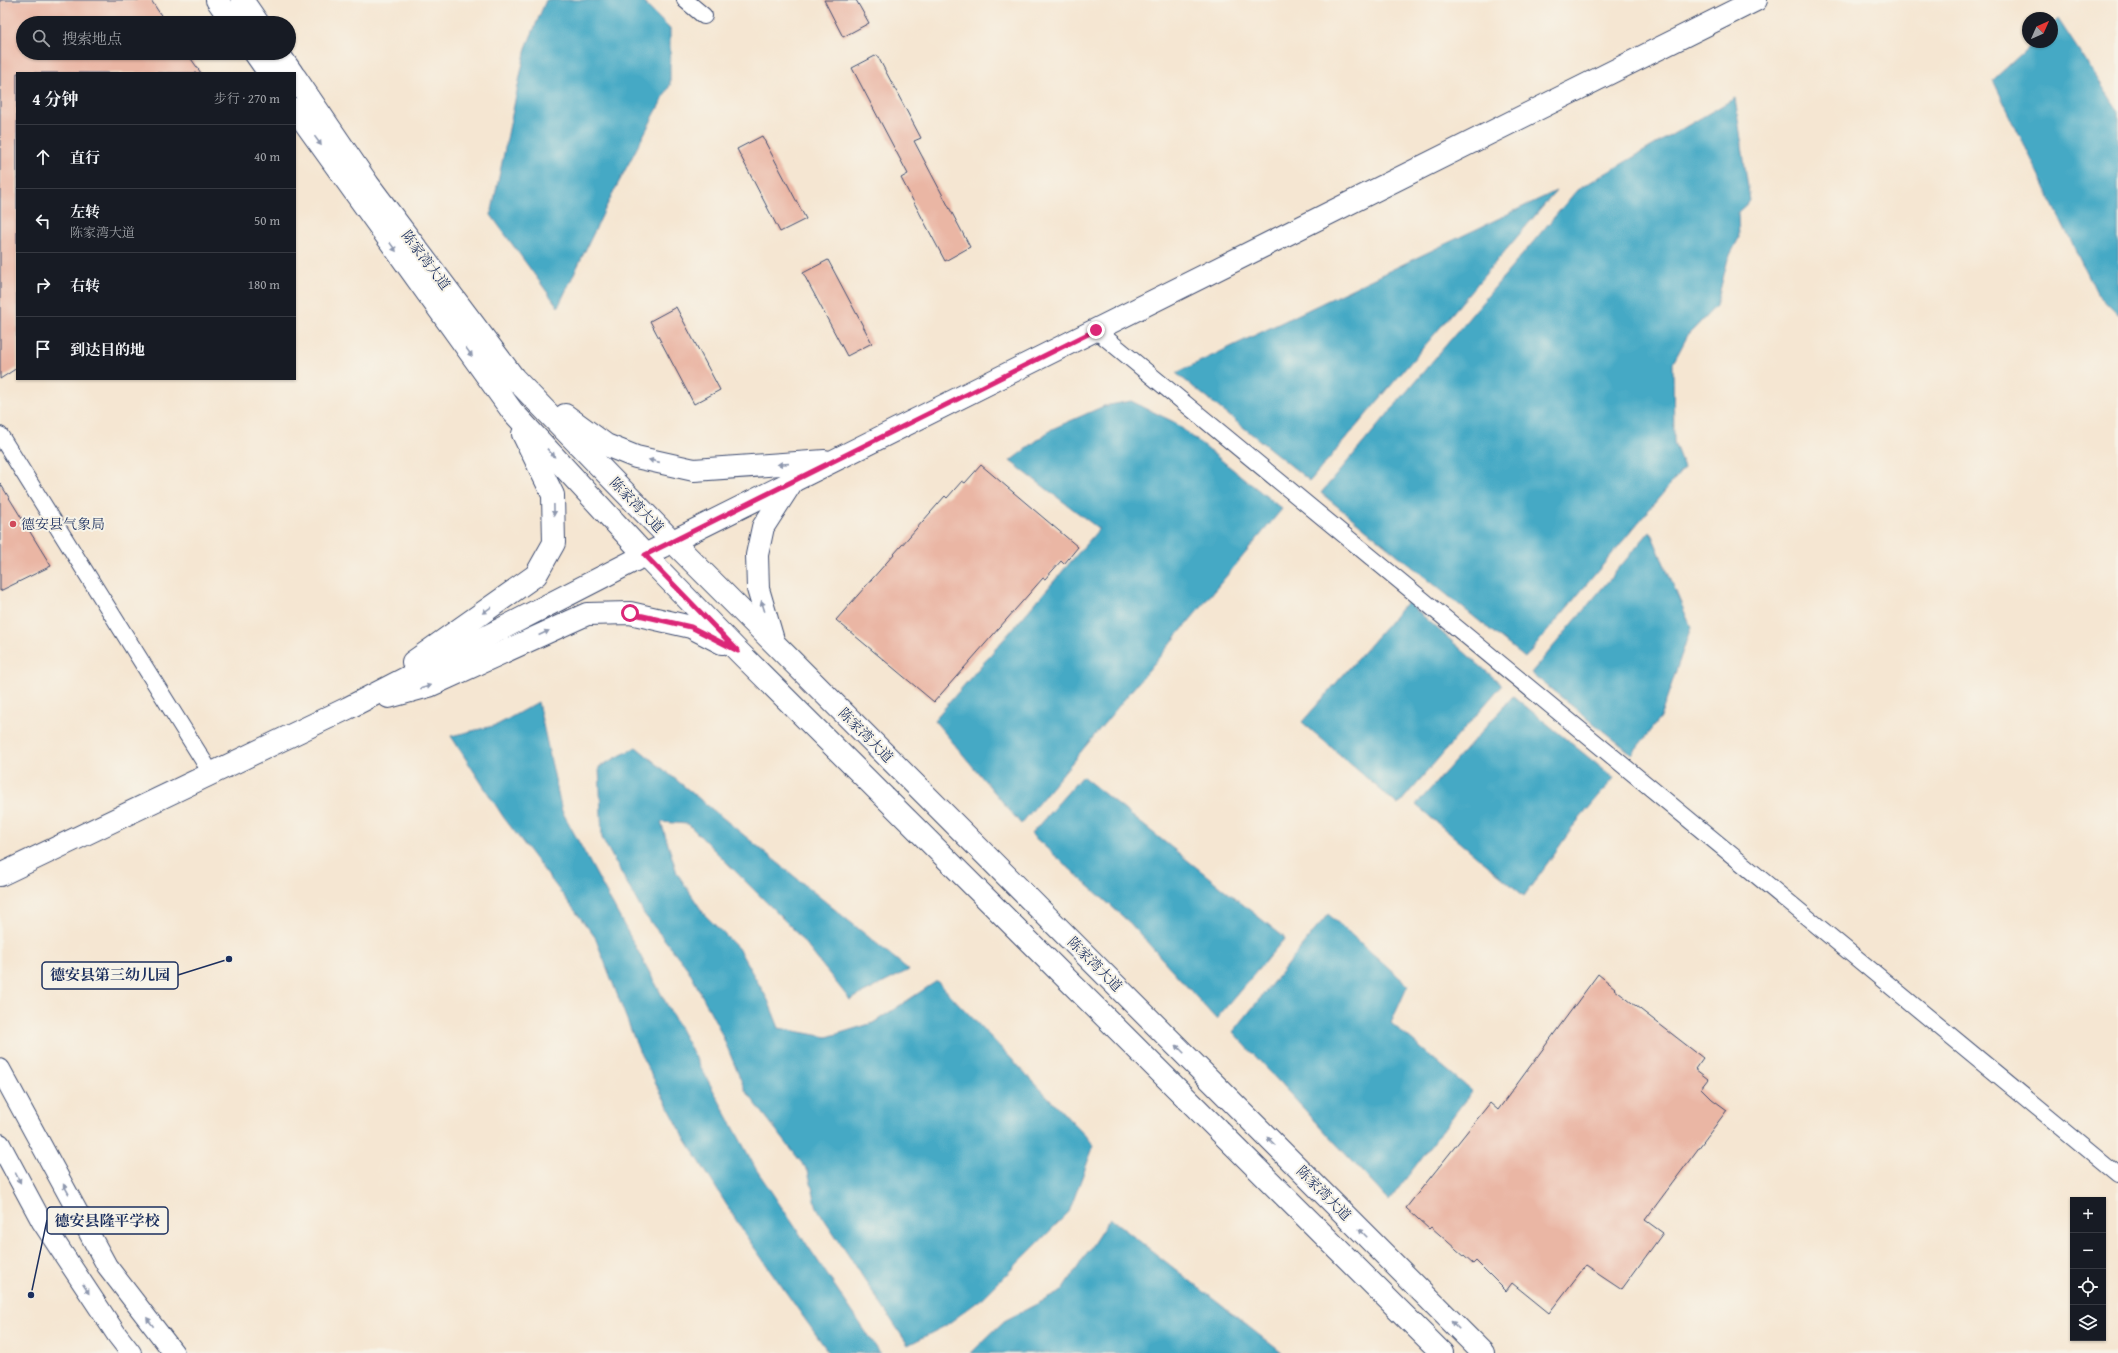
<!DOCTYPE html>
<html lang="zh">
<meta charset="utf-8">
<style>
:root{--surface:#171b24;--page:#242831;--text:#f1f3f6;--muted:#9ea1a6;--line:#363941}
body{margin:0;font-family:"Gentium Book Plus","Noto Serif SC",serif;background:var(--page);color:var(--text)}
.controls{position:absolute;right:12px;bottom:12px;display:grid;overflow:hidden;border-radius:0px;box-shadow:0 1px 3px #0004}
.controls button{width:36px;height:36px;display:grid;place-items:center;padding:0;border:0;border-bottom:1px solid var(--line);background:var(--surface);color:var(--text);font:20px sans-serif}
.compass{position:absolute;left:2022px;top:12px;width:36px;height:36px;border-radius:50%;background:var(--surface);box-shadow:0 1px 3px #0004;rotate:45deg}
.stop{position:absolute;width:12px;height:12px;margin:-9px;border:3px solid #db2777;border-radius:50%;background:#fff}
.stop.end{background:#db2777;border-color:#fff;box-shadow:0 1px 4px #0008}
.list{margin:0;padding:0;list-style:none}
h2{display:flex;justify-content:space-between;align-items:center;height:52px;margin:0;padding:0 16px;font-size:17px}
h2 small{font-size:13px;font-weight:400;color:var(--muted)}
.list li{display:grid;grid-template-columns:26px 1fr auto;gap:12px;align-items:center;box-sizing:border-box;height:64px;padding:0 16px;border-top:1px solid var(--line)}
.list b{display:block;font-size:15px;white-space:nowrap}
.list p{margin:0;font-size:13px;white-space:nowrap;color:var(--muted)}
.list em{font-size:13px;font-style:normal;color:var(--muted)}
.icon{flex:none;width:22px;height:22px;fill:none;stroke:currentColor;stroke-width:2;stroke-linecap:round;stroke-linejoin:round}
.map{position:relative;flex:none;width:2118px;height:1353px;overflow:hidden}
.search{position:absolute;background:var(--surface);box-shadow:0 1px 3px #0004;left:16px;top:16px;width:280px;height:44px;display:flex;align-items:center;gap:10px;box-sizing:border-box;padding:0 14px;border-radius:22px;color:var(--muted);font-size:15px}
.panel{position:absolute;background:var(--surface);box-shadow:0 1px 3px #0004;left:16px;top:72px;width:280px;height:308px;border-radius:0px}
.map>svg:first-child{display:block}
.water{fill:#45a9c5;stroke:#306c92}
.building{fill:#eab6a4}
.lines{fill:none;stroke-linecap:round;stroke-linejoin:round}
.minor-casing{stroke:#3c4a6f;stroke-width:18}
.tertiary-casing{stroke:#3c4a6f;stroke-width:22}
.secondary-casing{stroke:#3c4a6f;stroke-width:24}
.minor{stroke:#fff;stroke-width:16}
.tertiary{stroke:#fff;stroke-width:20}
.secondary{stroke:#fff;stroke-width:22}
.oneway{fill:#8d97ae}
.route{stroke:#db2777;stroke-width:5}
.poi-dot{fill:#d1495b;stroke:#f7f3e8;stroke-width:1.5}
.labels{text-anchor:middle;stroke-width:4;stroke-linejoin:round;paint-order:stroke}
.street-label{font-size:14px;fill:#1b2f5e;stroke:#f7f3e8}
.poi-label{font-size:14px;fill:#1b2f5e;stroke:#f7f3e8;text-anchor:start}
.leader{fill:none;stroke:#1b2f5e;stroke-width:1.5}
.callout-dot{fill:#1b2f5e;stroke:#f7f3e8;stroke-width:1.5}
.callout{fill:#f7f3e8;stroke:#1b2f5e;stroke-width:1.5}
.callout-label{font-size:15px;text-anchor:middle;font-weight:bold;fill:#1b2f5e}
</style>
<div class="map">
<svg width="2118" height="1353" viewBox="0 0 2118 1353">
<rect width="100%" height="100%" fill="#f7f3e8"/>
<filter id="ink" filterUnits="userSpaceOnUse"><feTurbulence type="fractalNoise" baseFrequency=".025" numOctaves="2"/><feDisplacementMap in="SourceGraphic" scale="8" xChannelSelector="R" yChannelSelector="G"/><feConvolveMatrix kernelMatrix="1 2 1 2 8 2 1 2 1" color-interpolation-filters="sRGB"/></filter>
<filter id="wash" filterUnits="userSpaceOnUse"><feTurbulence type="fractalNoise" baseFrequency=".012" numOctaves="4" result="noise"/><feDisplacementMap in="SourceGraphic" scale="16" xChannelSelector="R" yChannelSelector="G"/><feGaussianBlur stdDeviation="0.9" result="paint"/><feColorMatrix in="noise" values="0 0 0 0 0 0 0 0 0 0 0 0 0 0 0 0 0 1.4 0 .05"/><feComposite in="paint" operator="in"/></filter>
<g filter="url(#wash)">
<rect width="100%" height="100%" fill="#f5e6d2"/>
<!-- water -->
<g class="water">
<polygon points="546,0 641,0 670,29 670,85 611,197 558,307 491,215 526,48"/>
<polygon points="2058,19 2118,110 2118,315 2096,293 1993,80 2034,42 2052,42 2052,25"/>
<polygon points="1735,98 1750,201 1738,212 1739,238 1728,259 1716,306 1688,335 1673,363 1674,442 1684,468 1525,658 1321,493 1577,190"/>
<polygon points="1556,191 1310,481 1176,373"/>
<polygon points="1131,401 1174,422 1282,509 1021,824 934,720 1099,529 1010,461 1052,429 1104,406"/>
<polygon points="1650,531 1691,627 1660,718 1632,754 1531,673"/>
<polygon points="1407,602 1502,685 1398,805 1302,722"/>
<polygon points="1513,696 1614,778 1576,823 1524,896 1416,805"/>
<polygon points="538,702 562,811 756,1169 880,1353 829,1353 746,1236 683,1135 639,1051 595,937 504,818 451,736 497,725"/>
<polygon points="636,747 909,970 850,1000 795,931 688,824 661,822 677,873 704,914 738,948 768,1000 779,1028 827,1037 873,1023 937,981 1094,1145 1069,1212 984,1297 945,1326 908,1345 817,1208 808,1171 745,1090 720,1030 688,969 644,914 602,838 599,767"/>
<polygon points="1082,776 1285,938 1216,1019 1130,923 1031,834"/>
<polygon points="1328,914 1408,985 1391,1023 1472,1091 1389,1201 1233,1032"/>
<polygon points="1110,1218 1282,1353 971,1353 1004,1321 1062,1291"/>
</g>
<g id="blocks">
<!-- building -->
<g class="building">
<polygon points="0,0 151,0 166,23 23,23 23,53 187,53 201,73 17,73 17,368 0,379"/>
<polygon points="824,0 856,0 869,23 843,37"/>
<polygon points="877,55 921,138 914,141 970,247 945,261 901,178 908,174 852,68"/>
<polygon points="762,136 806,219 780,232 737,149"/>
<polygon points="828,260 872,343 847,356 803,273"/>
<polygon points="676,307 720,390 694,404 650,321"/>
<polygon points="981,465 1078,547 1064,564 1061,561 1045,579 1043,578 934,702 836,620 945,496 947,498 962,481 965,483"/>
<polygon points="0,483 51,566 0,591"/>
<polygon points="1598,974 1615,988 1614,989 1703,1058 1695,1069 1708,1079 1701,1088 1712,1099 1727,1110 1645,1220 1663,1233 1622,1289 1586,1265 1549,1313 1512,1283 1506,1291 1476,1261 1473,1264 1431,1227 1429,1229 1406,1208 1490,1103 1498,1110"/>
</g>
</g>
</g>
<g filter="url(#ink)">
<use href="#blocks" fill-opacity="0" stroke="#3c4a6f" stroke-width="1"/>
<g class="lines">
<defs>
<g id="minor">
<polyline points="685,0 704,16"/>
<polyline points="1096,330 2118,1174"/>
<polyline points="0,435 211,773"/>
</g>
<g id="tertiary">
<polyline points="0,1069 107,1266 174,1353"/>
<polyline points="0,1144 42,1222 117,1335 131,1353"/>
</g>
<g id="secondary">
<polyline points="217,0 233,23"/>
<polyline points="242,0 258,23"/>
<polyline points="255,53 269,73"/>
<polyline points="278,53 292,73"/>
<polyline points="295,77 368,184 514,378 673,542 1483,1353"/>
<polyline points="295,109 512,411 645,555 738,651 1442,1353"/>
<polyline points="565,415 606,445 636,457 694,470 825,461"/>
<polyline points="773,640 758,589 757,555 763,527 792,482"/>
<polyline points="413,662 536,575 554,543 553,495 523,434"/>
<polyline points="389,697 429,686 587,614 630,613 691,627 722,643"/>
<polyline points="0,875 348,708 645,555 1756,0"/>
</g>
</defs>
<!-- minor casing -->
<use href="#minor" class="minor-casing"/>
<!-- tertiary casing -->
<use href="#tertiary" class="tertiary-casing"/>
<!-- secondary casing -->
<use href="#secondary" class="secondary-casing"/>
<!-- minor -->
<use href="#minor" class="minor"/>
<!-- tertiary -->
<use href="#tertiary" class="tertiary"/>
<!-- secondary -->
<use href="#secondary" class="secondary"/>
</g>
<!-- one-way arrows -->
<defs><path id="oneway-solid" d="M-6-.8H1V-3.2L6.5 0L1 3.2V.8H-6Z"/></defs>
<g class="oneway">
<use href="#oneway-solid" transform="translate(318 141) rotate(54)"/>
<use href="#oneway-solid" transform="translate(393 247) rotate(54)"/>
<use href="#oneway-solid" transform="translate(469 352) rotate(54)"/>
<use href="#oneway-solid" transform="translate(551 453) rotate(47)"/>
<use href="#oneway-solid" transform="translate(654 461) rotate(-167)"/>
<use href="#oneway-solid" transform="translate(783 464) rotate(176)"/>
<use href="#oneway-solid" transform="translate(554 510) rotate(89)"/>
<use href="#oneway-solid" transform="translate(763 606) rotate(-107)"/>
<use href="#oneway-solid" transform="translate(487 610) rotate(145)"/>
<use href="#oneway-solid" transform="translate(544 633) rotate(-25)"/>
<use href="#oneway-solid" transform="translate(426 687) rotate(-17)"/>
<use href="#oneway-solid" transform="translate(1180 1049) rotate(-135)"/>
<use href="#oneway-solid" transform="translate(1271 1141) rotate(-135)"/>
<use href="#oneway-solid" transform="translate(18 1178) rotate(62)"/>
<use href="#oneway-solid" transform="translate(66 1189) rotate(-119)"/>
<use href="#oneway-solid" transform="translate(1363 1233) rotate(-135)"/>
<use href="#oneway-solid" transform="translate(86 1289) rotate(57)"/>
<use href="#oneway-solid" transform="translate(150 1322) rotate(-127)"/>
<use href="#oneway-solid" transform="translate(1455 1325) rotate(-135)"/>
</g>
</g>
<g class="lines" filter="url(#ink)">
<!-- route -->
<polyline class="route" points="630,613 691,627 738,651 645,555 1096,330"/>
</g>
<!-- markers -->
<circle class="poi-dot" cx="13" cy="524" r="4"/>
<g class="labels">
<!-- street labels -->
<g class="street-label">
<text transform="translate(426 260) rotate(53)" y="5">陈家湾大道</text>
<text transform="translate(637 505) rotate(46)" y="5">陈家湾大道</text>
<text transform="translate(866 735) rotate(45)" y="5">陈家湾大道</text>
<text transform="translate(1095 964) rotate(45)" y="5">陈家湾大道</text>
<text transform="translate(1324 1193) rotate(45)" y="5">陈家湾大道</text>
</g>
<!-- poi labels -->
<g class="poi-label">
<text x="21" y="529">德安县气象局</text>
</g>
</g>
<!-- callouts -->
<path class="leader" d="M229 959L178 975M31 1295L47 1220"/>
<g class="callout-dot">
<circle cx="229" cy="959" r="4"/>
<circle cx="31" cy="1295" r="4"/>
</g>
<g class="callout">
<rect x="42" y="962" width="136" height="27" rx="4"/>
<rect x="47" y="1207" width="121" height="27" rx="4"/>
</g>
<g class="callout-label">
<text x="110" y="980">德安县第三幼儿园</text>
<text x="107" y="1226">德安县隆平学校</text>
</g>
</svg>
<div class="controls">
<button>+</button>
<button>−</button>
<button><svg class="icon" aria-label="locate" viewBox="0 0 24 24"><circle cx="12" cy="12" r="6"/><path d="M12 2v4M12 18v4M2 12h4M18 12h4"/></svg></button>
<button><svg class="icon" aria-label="layers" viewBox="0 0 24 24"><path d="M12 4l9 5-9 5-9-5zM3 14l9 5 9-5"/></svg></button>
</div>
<svg class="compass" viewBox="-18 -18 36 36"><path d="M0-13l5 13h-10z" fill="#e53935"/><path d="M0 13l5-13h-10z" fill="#9ea1a6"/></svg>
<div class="stop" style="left:630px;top:613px"></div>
<div class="stop end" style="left:1096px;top:330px"></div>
<div class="search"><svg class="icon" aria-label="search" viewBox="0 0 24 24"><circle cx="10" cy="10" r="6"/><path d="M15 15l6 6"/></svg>搜索地点</div>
<section class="panel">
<h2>4 分钟<small>步行 · 270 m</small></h2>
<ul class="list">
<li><svg class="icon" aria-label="ahead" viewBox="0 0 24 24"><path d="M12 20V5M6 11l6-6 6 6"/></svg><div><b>直行</b></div><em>40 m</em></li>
<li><svg class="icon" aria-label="left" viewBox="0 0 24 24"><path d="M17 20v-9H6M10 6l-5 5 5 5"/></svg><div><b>左转</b><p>陈家湾大道</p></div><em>50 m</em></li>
<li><svg class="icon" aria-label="right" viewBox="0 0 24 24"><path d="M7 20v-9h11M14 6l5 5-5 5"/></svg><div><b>右转</b></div><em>180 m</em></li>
<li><svg class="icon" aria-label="arrive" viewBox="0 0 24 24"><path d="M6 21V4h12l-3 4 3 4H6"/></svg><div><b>到达目的地</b></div></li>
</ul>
</section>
</div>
